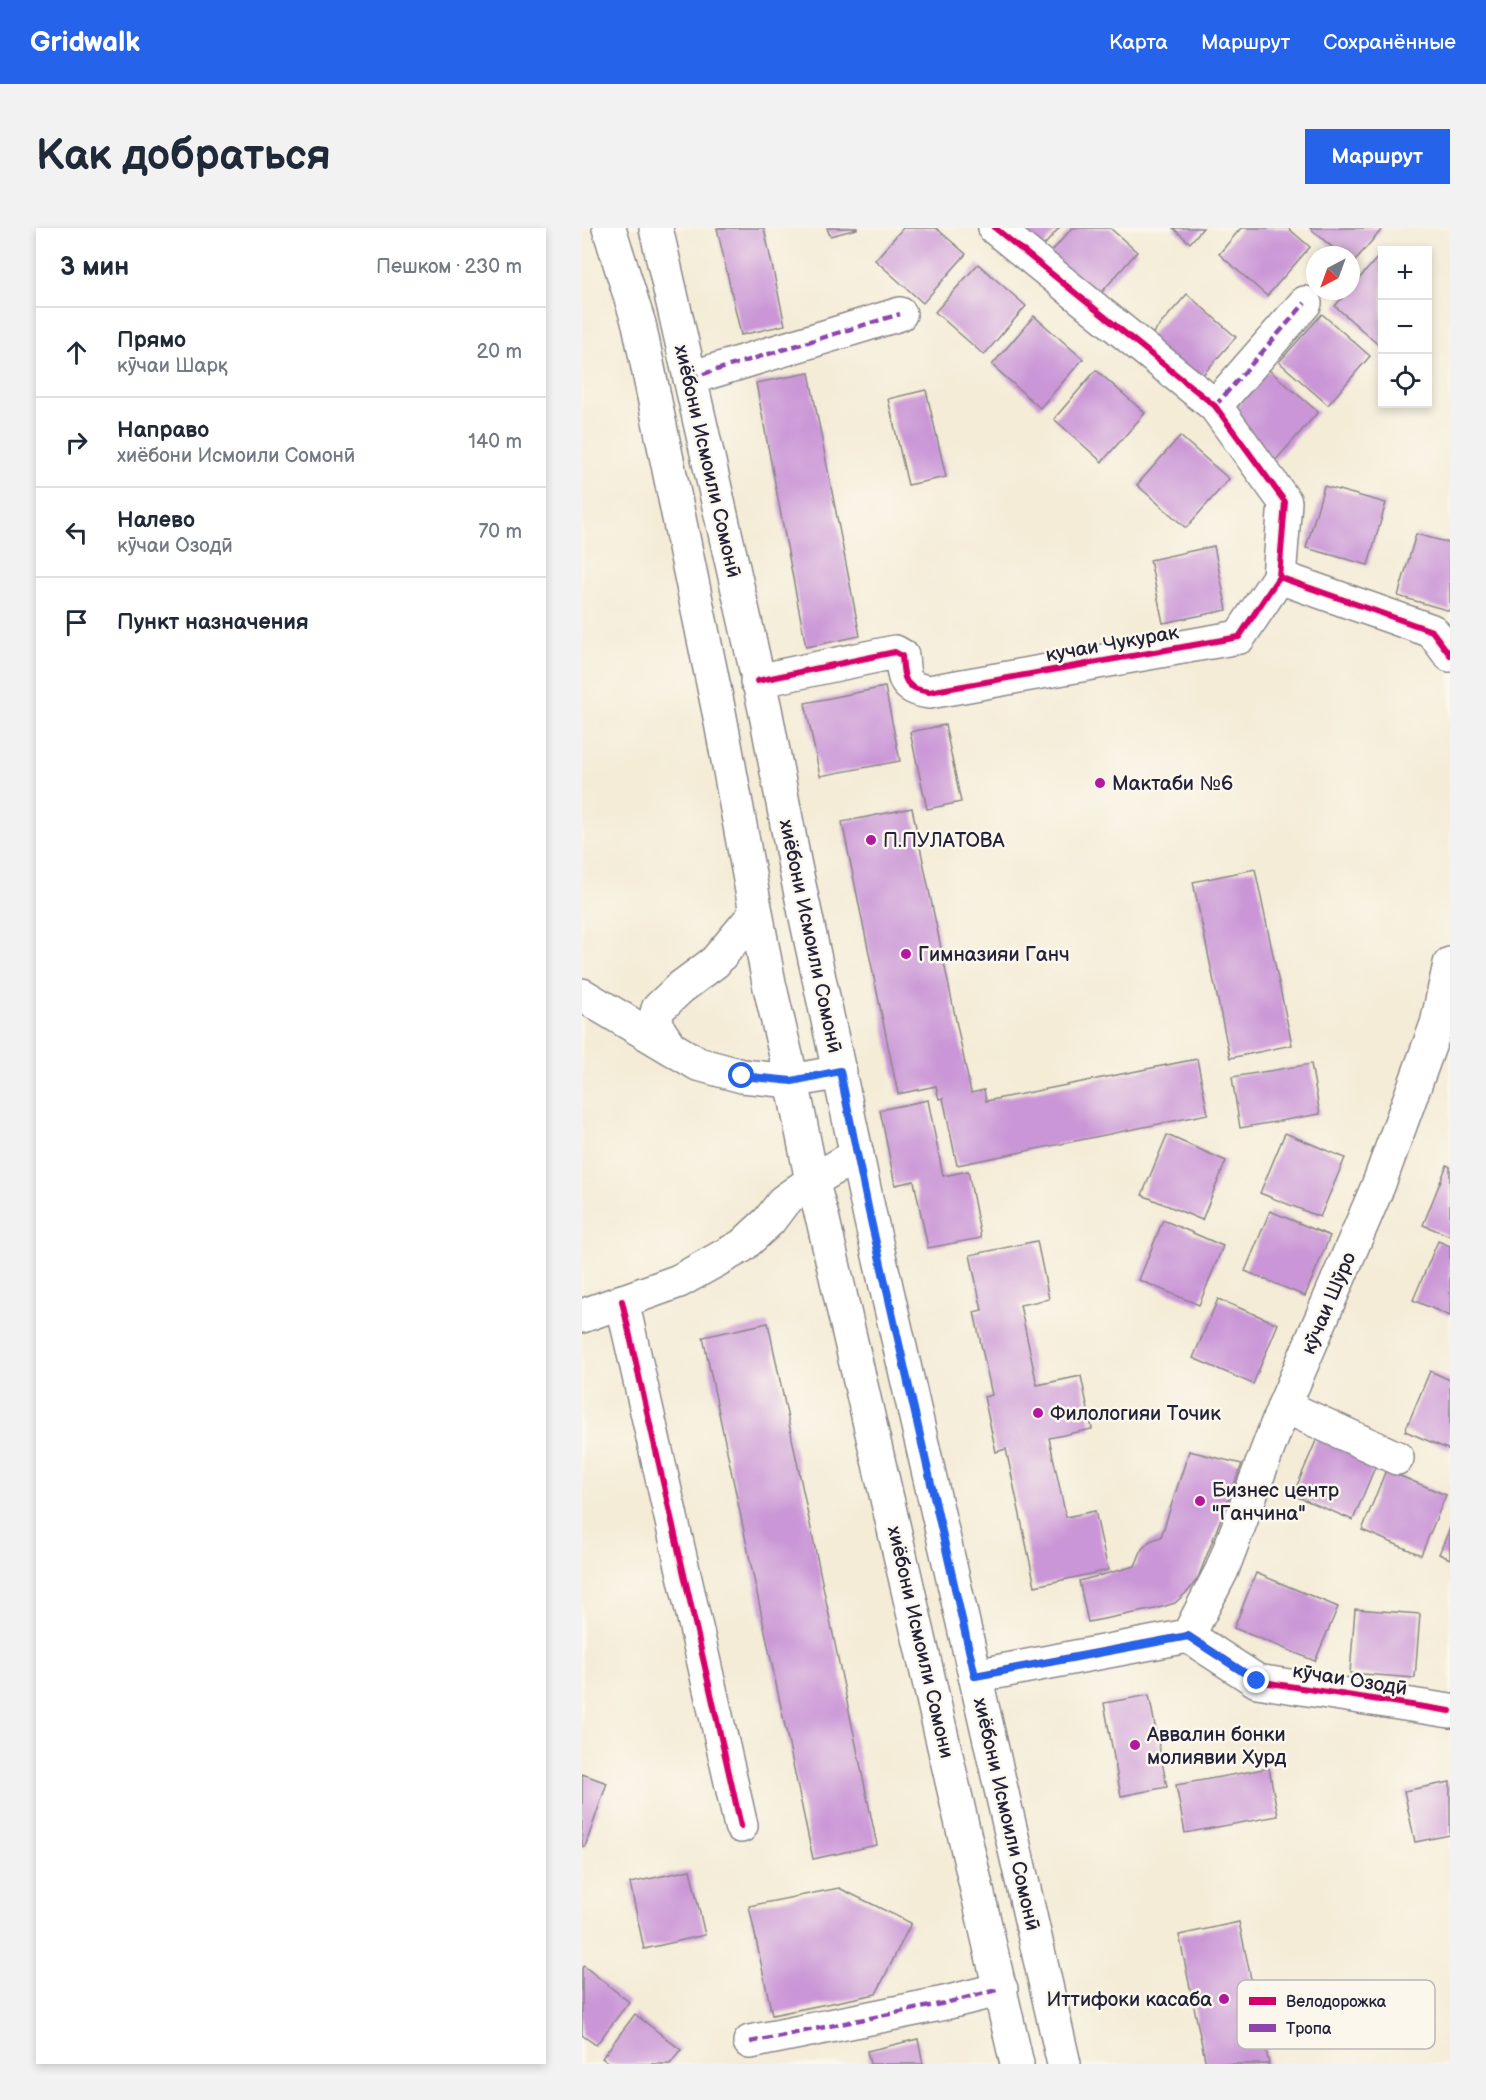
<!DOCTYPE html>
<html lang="ru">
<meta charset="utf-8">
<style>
:root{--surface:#fff;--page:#f2f2f3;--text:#1f2937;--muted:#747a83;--line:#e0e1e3;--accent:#2563eb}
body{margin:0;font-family:"Balsamiq Sans",sans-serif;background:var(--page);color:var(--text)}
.controls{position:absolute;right:18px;top:18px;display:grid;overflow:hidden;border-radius:0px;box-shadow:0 3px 9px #0003}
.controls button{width:54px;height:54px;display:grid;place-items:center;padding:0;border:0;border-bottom:2px solid var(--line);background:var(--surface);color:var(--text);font:30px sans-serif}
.compass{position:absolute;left:724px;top:18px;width:54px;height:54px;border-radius:50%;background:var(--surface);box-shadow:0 3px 9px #0003;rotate:221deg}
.stop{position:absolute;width:18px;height:18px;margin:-14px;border:4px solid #2563eb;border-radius:50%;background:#fff}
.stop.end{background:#2563eb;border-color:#fff;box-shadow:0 2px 6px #0008}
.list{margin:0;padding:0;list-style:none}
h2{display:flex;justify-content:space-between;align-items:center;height:78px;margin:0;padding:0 24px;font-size:26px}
h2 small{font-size:20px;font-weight:400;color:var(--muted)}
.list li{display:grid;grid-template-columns:39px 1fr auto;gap:18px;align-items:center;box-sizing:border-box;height:90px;padding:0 24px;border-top:2px solid var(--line)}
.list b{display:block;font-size:22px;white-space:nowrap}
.list p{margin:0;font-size:20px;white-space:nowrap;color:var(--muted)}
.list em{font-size:20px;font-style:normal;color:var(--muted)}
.icon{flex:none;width:33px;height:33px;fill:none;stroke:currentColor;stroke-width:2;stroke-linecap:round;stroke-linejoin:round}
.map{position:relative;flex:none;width:868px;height:1836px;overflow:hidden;border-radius:0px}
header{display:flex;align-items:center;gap:36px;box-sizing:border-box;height:84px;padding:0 30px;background:var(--accent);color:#fff}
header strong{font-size:28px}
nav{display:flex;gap:33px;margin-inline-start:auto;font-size:21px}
.intro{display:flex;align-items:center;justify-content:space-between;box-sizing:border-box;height:144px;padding:0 36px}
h1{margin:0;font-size:42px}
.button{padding:15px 27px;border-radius:0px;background:var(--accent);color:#fff;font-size:21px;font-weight:700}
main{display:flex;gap:36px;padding:0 36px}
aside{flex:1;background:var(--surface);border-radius:0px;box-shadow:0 3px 9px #0003}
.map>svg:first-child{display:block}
.building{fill:#ca96d7}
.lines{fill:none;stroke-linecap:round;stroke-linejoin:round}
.minor-casing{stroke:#8b8789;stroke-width:36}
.major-casing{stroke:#8b8789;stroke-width:36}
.minor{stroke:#fff;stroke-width:33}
.major{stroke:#fff;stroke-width:33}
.quiet{stroke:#8e44ad;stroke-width:4.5;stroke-dasharray:9 4.5;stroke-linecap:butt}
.cycleway-casing{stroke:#fbf7ec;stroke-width:10}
.cycleway{stroke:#d6006c;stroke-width:6}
.route{stroke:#2563eb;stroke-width:8}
.poi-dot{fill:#b5179e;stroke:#fbf7ec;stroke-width:2}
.labels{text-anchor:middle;stroke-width:5;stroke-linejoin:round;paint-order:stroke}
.street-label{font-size:20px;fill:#22223b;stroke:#fbf7ec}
.poi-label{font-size:20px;fill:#22223b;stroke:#fbf7ec;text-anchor:start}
.key{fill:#fbf7ec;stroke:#bab7b7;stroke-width:1.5}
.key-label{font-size:16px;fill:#22223b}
</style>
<header>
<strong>Gridwalk</strong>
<nav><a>Карта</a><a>Маршрут</a><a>Сохранённые</a></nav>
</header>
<div class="intro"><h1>Как добраться</h1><a class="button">Маршрут</a></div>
<main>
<aside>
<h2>3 мин<small>Пешком · 230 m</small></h2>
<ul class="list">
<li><svg class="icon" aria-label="ahead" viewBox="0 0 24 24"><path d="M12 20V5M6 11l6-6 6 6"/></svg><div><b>Прямо</b><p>кӯчаи Шарқ</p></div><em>20 m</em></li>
<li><svg class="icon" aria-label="right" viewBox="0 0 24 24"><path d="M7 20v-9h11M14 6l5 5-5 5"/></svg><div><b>Направо</b><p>хиёбони Исмоили Сомонӣ</p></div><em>140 m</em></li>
<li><svg class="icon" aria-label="left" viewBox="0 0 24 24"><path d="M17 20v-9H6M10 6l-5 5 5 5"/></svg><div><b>Налево</b><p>кӯчаи Озодӣ</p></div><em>70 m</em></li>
<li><svg class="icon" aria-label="arrive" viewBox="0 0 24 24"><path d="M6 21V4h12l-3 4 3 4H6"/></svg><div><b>Пункт назначения</b></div></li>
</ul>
</aside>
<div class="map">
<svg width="868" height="1836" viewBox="0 0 868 1836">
<rect width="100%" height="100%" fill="#fbf7ec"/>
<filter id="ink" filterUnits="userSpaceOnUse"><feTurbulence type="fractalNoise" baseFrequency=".0167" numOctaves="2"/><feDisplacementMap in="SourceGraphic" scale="12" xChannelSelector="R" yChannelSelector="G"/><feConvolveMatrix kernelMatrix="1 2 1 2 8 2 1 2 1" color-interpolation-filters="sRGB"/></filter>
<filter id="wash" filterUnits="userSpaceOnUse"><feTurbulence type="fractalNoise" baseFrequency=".008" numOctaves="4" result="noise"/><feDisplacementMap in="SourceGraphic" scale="24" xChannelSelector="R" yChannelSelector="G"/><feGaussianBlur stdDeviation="1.35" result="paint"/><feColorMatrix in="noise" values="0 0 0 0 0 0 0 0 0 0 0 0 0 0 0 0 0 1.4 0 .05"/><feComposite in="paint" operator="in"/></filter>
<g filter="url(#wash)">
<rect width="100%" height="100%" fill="#f4ecd7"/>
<g id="blocks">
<!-- building -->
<g class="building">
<polygon points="135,0 182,0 203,97 159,107"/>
<polygon points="245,0 275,0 275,1 248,8"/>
<polygon points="321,0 354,0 384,26 341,75 293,32"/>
<polygon points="421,0 477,0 453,28"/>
<polygon points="490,0 528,0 555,24 512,73 464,30"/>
<polygon points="591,0 621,0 608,15"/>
<polygon points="659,0 706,0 728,19 685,68 637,26"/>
<polygon points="728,0 801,0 769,37 769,27 759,27"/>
<polygon points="796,29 800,33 800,120 753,78 766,63 769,63 769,60"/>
<polygon points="396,36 444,78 402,127 353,84"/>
<polygon points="605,66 654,109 611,158 562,115"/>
<polygon points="740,86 788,128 746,177 697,134"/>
<polygon points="452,88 501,131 458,180 410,137"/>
<polygon points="514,142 563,185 520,234 472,191"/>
<polygon points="687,142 736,184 693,233 645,191"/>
<polygon points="227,145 278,408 224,419 174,155"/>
<polygon points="344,162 364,249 326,257 306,171"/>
<polygon points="598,208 647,251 604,300 555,257"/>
<polygon points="742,258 804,275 786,337 724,320"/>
<polygon points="834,306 868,315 868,383 816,368"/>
<polygon points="632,318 645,382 581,395 568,332"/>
<polygon points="303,459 318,533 238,548 223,475"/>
<polygon points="363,497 379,574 345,581 328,504"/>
<polygon points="330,580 389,865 402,862 404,873 615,831 626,886 375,937 361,870 357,871 354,858 316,866 260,594"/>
<polygon points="673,641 710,817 648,830 611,654"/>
<polygon points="729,836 738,886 658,900 650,849"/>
<polygon points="346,872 361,948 386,943 399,1010 346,1020 332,953 313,957 298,882"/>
<polygon points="703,905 763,930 738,989 678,965"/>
<polygon points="585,907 644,933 620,992 560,967"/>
<polygon points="865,937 868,939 868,1008 841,997"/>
<polygon points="688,983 748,1008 723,1068 663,1043"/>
<polygon points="581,992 641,1018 617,1077 557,1052"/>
<polygon points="455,1013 467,1071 438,1077 455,1157 499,1148 510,1201 467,1210 484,1289 513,1283 526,1342 453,1358 424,1221 414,1224 402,1169 410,1167 392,1084 400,1082 388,1027"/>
<polygon points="856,1013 868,1018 868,1088 831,1072"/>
<polygon points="636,1071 696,1096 671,1156 611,1130"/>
<polygon points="186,1095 295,1617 231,1631 121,1109"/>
<polygon points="848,1143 868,1152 868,1222 823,1203"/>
<polygon points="736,1208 796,1232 771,1292 711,1267"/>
<polygon points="607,1223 660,1236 616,1350 607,1362 593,1375 573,1381 506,1394 497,1353 553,1338 560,1321 568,1313 579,1309"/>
<polygon points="804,1242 864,1267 839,1327 780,1302"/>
<polygon points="868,1300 868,1331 857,1326"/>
<polygon points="674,1345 756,1379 733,1433 652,1400"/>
<polygon points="773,1381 838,1386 833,1450 768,1445"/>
<polygon points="567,1467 585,1559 539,1568 522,1475"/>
<polygon points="687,1540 696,1588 603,1605 594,1557"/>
<polygon points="0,1546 25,1555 3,1619 0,1618"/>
<polygon points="868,1554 868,1607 833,1614 822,1563"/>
<polygon points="108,1642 123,1707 62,1721 48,1655"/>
<polygon points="257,1660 329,1695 294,1766 190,1787 167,1678"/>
<polygon points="657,1694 687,1836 624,1836 597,1707"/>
<polygon points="2,1738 47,1774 14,1817 0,1807 0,1740"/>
<polygon points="53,1786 99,1822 88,1836 28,1836 20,1830"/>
<polygon points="336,1811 341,1836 288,1836 285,1823"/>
</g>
</g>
</g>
<g filter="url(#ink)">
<use href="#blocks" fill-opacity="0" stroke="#8b8789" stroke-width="1.5"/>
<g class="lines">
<defs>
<g id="minor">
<polyline points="413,0 633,178 703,274 697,349"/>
<polyline points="108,150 318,86"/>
<polyline points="633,178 723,75"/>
<path d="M175,453L313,424L320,428C322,451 321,460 347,464L657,409L697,349L850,403L868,427"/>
<polyline points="40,1073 159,1598"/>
<polyline points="0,1088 97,1053 160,1018 187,993 202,973 230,953 275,927"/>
<polyline points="702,1178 815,1230"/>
<polyline points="606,1408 640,1342 702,1178 796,958 855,796 868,736"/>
<polyline points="393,1448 606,1408 675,1453 868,1483"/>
<polyline points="168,1814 363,1775 419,1761"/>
</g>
<g id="major">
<polyline points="27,0 57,96 138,489 187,755 210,853 230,953 241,992 435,1836"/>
<polyline points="74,0 183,481 213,638 287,984 482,1836"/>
<polyline points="0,767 116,836 160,848 210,853 258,844"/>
<polyline points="88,819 76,801 74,789 76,781 98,760 133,734 174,685"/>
</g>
</defs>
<!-- minor casing -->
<use href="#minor" class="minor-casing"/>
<!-- major casing -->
<use href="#major" class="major-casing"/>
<!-- minor -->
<use href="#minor" class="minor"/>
<!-- major -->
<use href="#major" class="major"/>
<!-- quiet -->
<g class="quiet">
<polyline points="108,150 318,86"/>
<polyline points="633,178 723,75"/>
<polyline points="168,1814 363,1775 419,1761"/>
</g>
<defs>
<g id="cycleway">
<polyline points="413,0 633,178 703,274 697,349"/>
<path d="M175,453L313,424L320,428C322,451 321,460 347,464L657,409L697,349L850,403L868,427"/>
<polyline points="40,1073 159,1598"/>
<polyline points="393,1448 606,1408 675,1453 868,1483"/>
</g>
</defs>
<!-- cycleway casing -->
<use href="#cycleway" class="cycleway-casing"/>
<!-- cycleway -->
<use href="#cycleway" class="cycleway"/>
</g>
</g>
<g class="lines" filter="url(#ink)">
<!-- route -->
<polyline class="route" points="160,848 210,853 258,843 287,984 393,1448 606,1408 675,1453"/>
</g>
<!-- markers -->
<g class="poi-dot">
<circle cx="518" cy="555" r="6"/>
<circle cx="289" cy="612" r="6"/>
<circle cx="324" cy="726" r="6"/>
<circle cx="456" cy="1185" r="6"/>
<circle cx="618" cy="1273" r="6"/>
<circle cx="553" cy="1517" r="6"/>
<circle cx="642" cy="1771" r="6"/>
</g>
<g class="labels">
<!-- street labels -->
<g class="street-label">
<text transform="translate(126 233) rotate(77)" y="7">хиёбони Исмоили Сомонӣ</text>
<text transform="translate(530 415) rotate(-10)" y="7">кучаи Чукурак</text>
<text transform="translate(229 708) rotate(78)" y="7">хиёбони Исмоили Сомонӣ</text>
<text transform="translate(746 1075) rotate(-67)" y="7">кўчаи Шўро</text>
<text transform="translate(339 1414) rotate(77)" y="7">хиёбони Исмоили Сомони</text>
<text transform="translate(768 1451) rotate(9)" y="7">кӯчаи Озодӣ</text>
<text transform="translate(425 1586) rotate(77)" y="7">хиёбони Исмоили Сомонӣ</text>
</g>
<!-- poi labels -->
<g class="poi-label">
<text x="530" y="562">Мактаби №6</text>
<text x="301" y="619">П.ПУЛАТОВА</text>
<text x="336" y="733">Гимназияи Ганч</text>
<text x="468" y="1192">Филологияи Точик</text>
<text x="630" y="1269">Бизнес центр<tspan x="630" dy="23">"Ганчина"</tspan></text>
<text x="565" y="1513">Аввалин бонки<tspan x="565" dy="23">молиявии Хурд</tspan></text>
<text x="630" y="1778" text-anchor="end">Иттифоки касаба</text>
</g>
</g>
<!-- legend -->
<rect x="655" y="1752" width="198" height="69" rx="9" class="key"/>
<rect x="667" y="1769" width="27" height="8" fill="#d6006c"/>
<rect x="667" y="1796" width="27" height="8" fill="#8e44ad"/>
<g class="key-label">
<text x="704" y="1779">Велодорожка</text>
<text x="704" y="1806">Тропа</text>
</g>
</svg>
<div class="controls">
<button>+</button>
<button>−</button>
<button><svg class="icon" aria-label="locate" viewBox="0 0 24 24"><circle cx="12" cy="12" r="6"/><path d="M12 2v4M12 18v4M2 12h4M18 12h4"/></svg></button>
</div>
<svg class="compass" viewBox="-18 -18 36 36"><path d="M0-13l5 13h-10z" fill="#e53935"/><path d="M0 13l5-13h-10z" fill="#747a83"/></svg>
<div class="stop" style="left:160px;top:848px"></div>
<div class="stop end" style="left:675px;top:1453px"></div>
</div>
</main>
